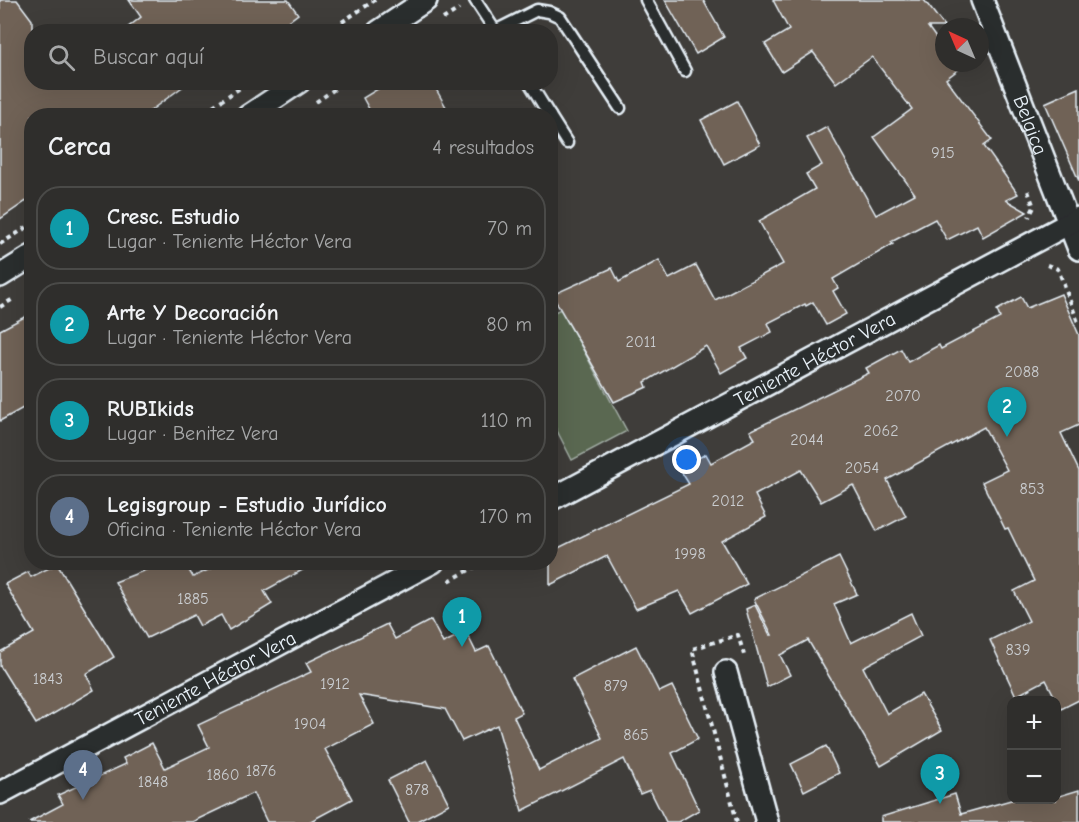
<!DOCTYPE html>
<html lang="es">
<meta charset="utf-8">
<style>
:root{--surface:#2f2e2c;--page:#373634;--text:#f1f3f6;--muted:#a7a8a9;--line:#4a4a48;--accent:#ff9aa2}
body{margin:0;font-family:"Comic Neue",sans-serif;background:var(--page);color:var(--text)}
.controls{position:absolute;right:18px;bottom:18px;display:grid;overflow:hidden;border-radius:12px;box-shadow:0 6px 24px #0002}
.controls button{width:54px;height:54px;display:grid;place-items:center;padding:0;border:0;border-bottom:2px solid var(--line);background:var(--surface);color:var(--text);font:30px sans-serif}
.compass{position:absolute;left:935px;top:18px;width:54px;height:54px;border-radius:50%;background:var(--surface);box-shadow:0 6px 24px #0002;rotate:316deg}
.you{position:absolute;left:687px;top:460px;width:21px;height:21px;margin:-15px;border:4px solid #fff;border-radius:50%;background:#1a73e8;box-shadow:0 0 0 9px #1a73e833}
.badge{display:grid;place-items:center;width:39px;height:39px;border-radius:50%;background:var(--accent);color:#fff;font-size:20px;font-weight:700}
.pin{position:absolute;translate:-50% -50px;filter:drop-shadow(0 2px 3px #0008)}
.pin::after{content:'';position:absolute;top:32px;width:21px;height:18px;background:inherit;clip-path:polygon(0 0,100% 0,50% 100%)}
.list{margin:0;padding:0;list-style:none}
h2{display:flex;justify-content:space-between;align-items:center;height:78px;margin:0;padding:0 24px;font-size:26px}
h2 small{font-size:20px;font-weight:400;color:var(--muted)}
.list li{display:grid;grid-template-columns:39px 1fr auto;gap:18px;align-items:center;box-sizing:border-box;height:84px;margin:0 12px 12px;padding:0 12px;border:2px solid var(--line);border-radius:24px}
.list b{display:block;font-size:22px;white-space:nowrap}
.list p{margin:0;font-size:20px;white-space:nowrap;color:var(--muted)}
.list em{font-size:20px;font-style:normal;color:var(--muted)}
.icon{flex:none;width:33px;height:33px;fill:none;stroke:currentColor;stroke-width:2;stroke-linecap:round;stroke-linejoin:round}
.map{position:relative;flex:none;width:1079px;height:822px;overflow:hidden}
.search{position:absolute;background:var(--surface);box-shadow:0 6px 24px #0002;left:24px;top:24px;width:534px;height:66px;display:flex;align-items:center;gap:15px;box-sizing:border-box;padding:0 21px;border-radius:24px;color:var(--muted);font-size:22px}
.panel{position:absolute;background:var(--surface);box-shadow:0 6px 24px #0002;left:24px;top:108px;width:534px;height:462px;border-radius:24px}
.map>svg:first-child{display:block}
.green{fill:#5a6851;stroke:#a1aca4;stroke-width:1.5}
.building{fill:#706256;stroke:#e8f1f8;stroke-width:1.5}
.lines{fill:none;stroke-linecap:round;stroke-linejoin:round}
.lane-casing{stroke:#e8f1f8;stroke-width:15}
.street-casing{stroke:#e8f1f8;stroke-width:26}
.path{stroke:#e8f1f8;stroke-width:4;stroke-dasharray:4.5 4.5;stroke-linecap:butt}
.lane{stroke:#2a2d2e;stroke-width:10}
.street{stroke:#2a2d2e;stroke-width:21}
.labels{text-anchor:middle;stroke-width:5;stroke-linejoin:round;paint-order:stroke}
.number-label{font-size:16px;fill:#cacdd0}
.street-label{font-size:20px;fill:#e8f1f8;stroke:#2a2d2e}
</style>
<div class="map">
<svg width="1079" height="822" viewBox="0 0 1079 822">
<rect width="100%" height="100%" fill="#3f3d3a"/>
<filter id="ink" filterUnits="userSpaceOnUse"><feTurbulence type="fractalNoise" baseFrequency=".0167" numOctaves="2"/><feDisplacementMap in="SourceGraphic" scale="12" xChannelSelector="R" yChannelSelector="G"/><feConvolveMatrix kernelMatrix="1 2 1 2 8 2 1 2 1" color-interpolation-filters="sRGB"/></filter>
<g filter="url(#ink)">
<!-- green -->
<polygon class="green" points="561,309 627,431 572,460 551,419 550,314"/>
<!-- building -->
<g class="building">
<polygon points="0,0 17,0 32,20 32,82 189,82 143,116 32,116 32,197 0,219"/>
<polygon points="129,0 288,0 298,14 274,32 122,32 141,17"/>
<polygon points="665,0 703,0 724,37 696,54"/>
<polygon points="773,0 924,0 945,27 928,27 944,49 944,63 955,63 959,69 946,79 992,140 984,146 1018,194 1006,200 1027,212 983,237 977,225 947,240 935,219 891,242 893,244 833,279 838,288 833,291 846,314 826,325 813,302 806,306 805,304 768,323 772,332 741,348 747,358 721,373 706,346 645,382 647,387 614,402 552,295 612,268 619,282 659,260 669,279 696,265 715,300 783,264 759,221 815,189 806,174 822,165 807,138 827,127 876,215 915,194 874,137 912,109 872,57 836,83 813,52 782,72 765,44 789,30"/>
<polygon points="389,82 432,82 451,116 373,116 363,98"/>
<polygon points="1079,88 1079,181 1045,103"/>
<polygon points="737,101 760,145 724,164 701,120"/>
<polygon points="1061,294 1079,335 1079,425 1061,433 1079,471 1079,700 1061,709 1046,680 1016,696 990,640 1029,621 1014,591 1034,581 1008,528 1005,529 982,482 1007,470 984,427 887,480 906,516 877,531 853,485 821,502 801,470 755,495 766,517 722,541 747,584 692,613 679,591 636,609 607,556 550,585 550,552 689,484 679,468 706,454 711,463 755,439 750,431 869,373 866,368 901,349 908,362 939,345 941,349 1000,318 997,310 1021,297 1027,308"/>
<polygon points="32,313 32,403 0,421 0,330"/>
<polygon points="839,557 857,594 834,604 851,643 911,613 921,636 863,667 887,714 921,694 942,730 881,766 808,640 780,655 790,675 767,687 746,609 755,605 770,635 772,635 754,599"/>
<polygon points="166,562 184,562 193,577 225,562 317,562 264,591 272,604 229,630 221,615 200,626 194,615 147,638 115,582"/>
<polygon points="57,564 114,657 86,674 94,690 36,724 0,666 0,652 34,633 5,584 28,572 31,577"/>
<polygon points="431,620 443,643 466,632 476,652 489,646 522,713 514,717 539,770 602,738 572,679 636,646 659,692 672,686 698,739 672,753 699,810 678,822 666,822 650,790 640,794 624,759 522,811 497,725 462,741 445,709 359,695 374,724 325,749 352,799 309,822 267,822 253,793 192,822 29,822 63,804 58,795 126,764 123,758 152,743 165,768 209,747 198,725 311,672 306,663 387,624 395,639"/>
<polygon points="826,746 839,773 804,791 791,764"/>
<polygon points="427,760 449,804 415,822 409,822 388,780"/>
<polygon points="1079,790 1079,822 881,822 881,817 955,794 961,814 1011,800 1056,800 1056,797"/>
</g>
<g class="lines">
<defs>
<g id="lane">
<polyline points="475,0 496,32"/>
<polyline points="646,0 685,71"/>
<polyline points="495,31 537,10 549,12 560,17 620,108"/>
<polyline points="529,82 550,116"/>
<polyline points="550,116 567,143"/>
</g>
<g id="street">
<path id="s1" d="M982,0L1079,249"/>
<polyline points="378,32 426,0"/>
<polyline points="248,116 299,82"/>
<polyline points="0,276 32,256"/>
<path id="s2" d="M550,500L1079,218"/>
<polyline points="726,672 767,822"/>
<path id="s3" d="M0,793L433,562"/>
</g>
</defs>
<!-- lane casing -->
<use href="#lane" class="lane-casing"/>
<!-- street casing -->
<use href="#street" class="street-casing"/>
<!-- path -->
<g class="path">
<polyline points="443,19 459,9"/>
<polyline points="327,32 375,0"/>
<polyline points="316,102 345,82"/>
<polyline points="198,116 249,82"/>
<polyline points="1028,191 1034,207 1029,217"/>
<polyline points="0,244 32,224"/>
<polyline points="1047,265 1058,269 1079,325"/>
<polyline points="0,307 13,299"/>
<polyline points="449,581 484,562"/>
<polyline points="737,822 692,649 738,635 744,655"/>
</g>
<!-- lane -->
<use href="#lane" class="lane"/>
<!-- street -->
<use href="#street" class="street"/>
</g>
</g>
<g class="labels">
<!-- number labels -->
<g class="number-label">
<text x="943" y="158">915</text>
<text x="641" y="347">2011</text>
<text x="1022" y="377">2088</text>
<text x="903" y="401">2070</text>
<text x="881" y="436">2062</text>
<text x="807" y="445">2044</text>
<text x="862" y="473">2054</text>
<text x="1032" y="494">853</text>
<text x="728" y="506">2012</text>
<text x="690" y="559">1998</text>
<text x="193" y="604">1885</text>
<text x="1018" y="655">839</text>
<text x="48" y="684">1843</text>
<text x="335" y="689">1912</text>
<text x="616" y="691">879</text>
<text x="310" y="729">1904</text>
<text x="636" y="740">865</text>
<text x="261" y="776">1876</text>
<text x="223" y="780">1860</text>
<text x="153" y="787">1848</text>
<text x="417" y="795">878</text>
</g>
<!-- street labels -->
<g class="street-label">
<text dy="7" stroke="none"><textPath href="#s1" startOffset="134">Belgica</textPath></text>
<text dy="7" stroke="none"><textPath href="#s2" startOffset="300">Teniente Héctor Vera</textPath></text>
<text dy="7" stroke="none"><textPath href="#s3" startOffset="244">Teniente Héctor Vera</textPath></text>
</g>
</g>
</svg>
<div class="controls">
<button>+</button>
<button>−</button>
</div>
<svg class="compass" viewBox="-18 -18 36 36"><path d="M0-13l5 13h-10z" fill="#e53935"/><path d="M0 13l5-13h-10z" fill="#a7a8a9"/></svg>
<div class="you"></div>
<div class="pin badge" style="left:462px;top:647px;background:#0f9aa8">1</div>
<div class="pin badge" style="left:1007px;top:437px;background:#0f9aa8">2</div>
<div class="pin badge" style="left:940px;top:804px;background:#0f9aa8">3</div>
<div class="pin badge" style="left:83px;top:800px;background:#5c6f8a">4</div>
<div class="search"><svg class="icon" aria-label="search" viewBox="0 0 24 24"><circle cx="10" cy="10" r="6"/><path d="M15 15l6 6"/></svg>Buscar aquí</div>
<section class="panel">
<h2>Cerca<small>4 resultados</small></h2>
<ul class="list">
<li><span class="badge" style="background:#0f9aa8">1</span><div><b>Cresc. Estudio</b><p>Lugar · Teniente Héctor Vera</p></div><em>70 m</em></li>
<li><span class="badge" style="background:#0f9aa8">2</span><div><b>Arte Y Decoración</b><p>Lugar · Teniente Héctor Vera</p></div><em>80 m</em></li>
<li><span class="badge" style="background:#0f9aa8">3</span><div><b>RUBIkids</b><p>Lugar · Benitez Vera</p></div><em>110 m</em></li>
<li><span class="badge" style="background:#5c6f8a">4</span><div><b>Legisgroup - Estudio Jurídico</b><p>Oficina · Teniente Héctor Vera</p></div><em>170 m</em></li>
</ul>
</section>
</div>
